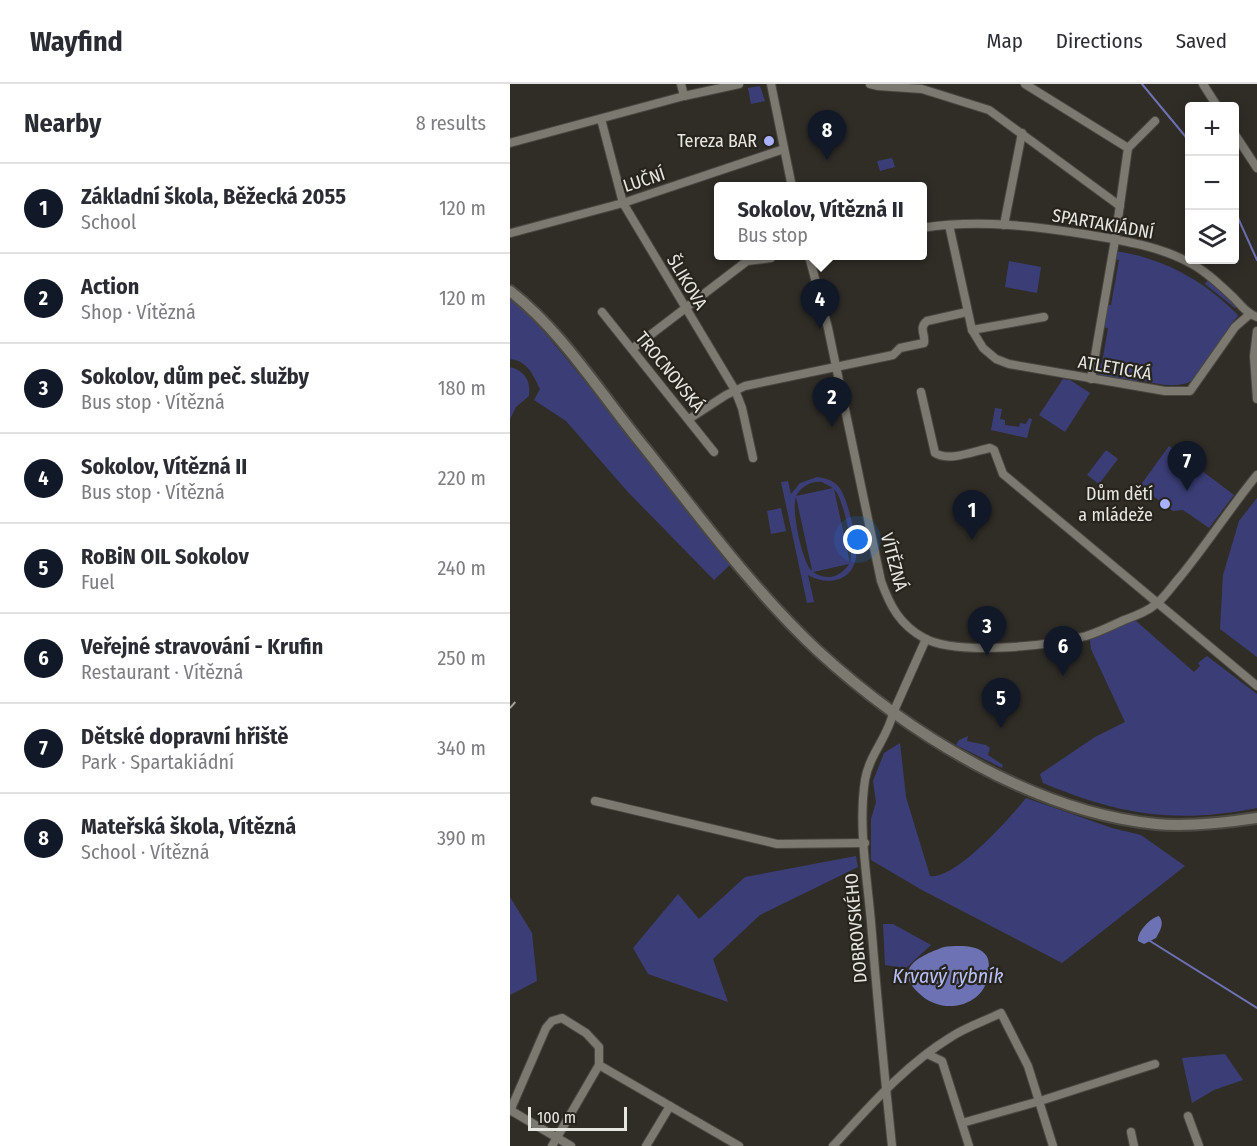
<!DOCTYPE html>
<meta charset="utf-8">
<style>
:root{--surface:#fff;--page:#f2f2f3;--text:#2b2b33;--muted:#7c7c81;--line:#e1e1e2;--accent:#111827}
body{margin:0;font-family:"Fira Sans Condensed",sans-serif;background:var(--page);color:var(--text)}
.controls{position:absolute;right:18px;top:18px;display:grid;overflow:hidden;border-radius:6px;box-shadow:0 3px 15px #0003}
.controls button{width:54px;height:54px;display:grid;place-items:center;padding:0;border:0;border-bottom:2px solid var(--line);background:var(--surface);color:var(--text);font:30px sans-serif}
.scale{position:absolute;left:18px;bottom:15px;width:99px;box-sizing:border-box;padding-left:6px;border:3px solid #e7e6e1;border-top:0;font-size:16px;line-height:21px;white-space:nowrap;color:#e7e6e1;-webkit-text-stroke:4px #26241d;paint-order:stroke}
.you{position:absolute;left:348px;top:456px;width:21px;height:21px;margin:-15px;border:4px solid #fff;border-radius:50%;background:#1a73e8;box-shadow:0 0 0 9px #1a73e833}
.badge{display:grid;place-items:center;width:39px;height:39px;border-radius:50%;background:var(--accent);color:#fff;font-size:20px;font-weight:700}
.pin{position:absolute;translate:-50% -50px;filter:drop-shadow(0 2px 3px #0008)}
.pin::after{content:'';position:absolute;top:32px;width:21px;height:18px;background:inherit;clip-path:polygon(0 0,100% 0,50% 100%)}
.popup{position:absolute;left:204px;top:98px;width:213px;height:78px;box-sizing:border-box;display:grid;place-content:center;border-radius:6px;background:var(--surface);filter:drop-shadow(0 2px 4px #0005);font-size:20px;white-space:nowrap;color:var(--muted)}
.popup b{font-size:22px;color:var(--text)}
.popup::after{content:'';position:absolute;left:50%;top:100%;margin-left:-12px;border:12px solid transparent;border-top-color:var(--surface)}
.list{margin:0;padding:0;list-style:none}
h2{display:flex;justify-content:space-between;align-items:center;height:78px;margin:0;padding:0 24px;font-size:26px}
h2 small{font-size:20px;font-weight:400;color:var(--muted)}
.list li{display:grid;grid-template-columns:39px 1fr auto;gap:18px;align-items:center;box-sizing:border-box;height:90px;padding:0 24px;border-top:2px solid var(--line)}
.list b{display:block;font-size:22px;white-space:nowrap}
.list p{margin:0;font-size:20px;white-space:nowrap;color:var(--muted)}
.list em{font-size:20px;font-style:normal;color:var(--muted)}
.icon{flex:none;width:33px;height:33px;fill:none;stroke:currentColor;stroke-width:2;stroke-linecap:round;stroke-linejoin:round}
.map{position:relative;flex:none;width:747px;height:1062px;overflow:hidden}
header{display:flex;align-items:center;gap:36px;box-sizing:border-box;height:84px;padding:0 30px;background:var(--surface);border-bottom:2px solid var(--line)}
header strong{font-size:28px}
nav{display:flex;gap:33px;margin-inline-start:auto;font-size:21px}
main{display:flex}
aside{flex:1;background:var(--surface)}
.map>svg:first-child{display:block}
.green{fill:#3b3e76;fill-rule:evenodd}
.water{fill:#6d72b5}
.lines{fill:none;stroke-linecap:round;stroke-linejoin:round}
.stream{stroke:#6d72b5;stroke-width:2}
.minor-casing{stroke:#4a4841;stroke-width:10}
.secondary-casing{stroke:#4a4841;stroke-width:14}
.minor{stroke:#7c7971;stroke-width:8}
.secondary{stroke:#7c7971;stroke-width:10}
.rail{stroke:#a09e99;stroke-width:2;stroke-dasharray:8 8;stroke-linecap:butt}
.poi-dot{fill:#a9b0fc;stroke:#26241d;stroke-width:2}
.labels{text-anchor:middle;stroke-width:4.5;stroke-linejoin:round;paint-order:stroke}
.poi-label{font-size:18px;fill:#e7e6e1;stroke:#26241d;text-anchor:end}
.street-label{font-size:18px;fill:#e7e6e1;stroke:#26241d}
.water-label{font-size:20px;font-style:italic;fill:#b9c0f8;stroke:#26241d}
</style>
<header>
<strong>Wayfind</strong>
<nav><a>Map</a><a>Directions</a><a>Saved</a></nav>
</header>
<main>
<aside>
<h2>Nearby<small>8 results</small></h2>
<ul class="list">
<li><span class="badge">1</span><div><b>Základní škola, Běžecká 2055</b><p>School</p></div><em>120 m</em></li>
<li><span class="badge">2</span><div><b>Action</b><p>Shop · Vítězná</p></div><em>120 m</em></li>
<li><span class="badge">3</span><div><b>Sokolov, dům peč. služby</b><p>Bus stop · Vítězná</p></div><em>180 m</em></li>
<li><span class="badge">4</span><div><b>Sokolov, Vítězná II</b><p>Bus stop · Vítězná</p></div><em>220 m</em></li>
<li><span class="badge">5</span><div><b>RoBiN OIL Sokolov</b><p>Fuel</p></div><em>240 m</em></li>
<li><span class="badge">6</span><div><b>Veřejné stravování - Krufin</b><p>Restaurant · Vítězná</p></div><em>250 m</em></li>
<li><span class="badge">7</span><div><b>Dětské dopravní hřiště</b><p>Park · Spartakiádní</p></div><em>340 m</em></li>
<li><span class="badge">8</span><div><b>Mateřská škola, Vítězná</b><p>School · Vítězná</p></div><em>390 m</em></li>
</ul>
</aside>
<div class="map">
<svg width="747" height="1062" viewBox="0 0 747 1062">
<rect width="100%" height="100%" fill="#302d27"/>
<!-- green -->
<g class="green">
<polygon points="250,2 255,17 241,20 238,4"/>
<polygon points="382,74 385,83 370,87 367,77"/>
<path d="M605,167C653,174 693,196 727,230L728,232L721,240L723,242L686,294C670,307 646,299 627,296L626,298L585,290L586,278L592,279L598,244L592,243L596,221H601L609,176L604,175Z"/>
<polygon points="499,177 531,183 527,209 495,203"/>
<polygon points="698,196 727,223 725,224 695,200"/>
<path d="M0,214L19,230L55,273L222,479L204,496L117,407L56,337L24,316L30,305C23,291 18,277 0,275Z"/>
<path d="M0,283C15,287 21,297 19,312L6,323L0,335Z"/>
<polygon points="553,295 560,296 580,309 555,348 529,331"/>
<polygon points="485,324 492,325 490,335 495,336 495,341 509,343 510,339 516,340 519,334 522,335 517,354 481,346"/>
<polygon points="659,362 724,411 699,444 673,426 663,427 630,402"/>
<polygon points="596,366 608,375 589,400 577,391"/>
<path d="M307,393C315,394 323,396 328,402C338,412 348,461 346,474C342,498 316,502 298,491L304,518L297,519L271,398L278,397L281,410L290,399ZM312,398L323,404L286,412C292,402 301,397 312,398ZM324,405C334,415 344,465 340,479ZM286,413L302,486H301C292,476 281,426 286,413ZM339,480C330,494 316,497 303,488Z"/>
<polygon points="747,414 747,573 710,545 713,491 729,437"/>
<polygon points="271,424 276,447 261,450 257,427"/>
<path d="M625,536L684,588L690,582L688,579L697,572L747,610V724C666,740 609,731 533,699L530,690L585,653L615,638L581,565L580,556Z"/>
<polygon points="458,652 457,657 476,661 480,664 478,671 493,681 492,684 446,661 449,656"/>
<path d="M390,659L396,713L420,792C445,796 501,733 516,714L602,744L631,751L675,782L552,879L412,806L361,776V735L366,718L363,697L374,669Z"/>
<polygon points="346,772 348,783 250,831 203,875 218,918 138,890 123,864 168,810 189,835 235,793"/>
<polygon points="0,813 22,849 27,897 0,911"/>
<polygon points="373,840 383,840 421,861 396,884 375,881"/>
<polygon points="715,970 733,996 704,1006 682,1019 672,974"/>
</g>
<!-- water -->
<g class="water">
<path d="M649,832C655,839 650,847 646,854L634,860L628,857C627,848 640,834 649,832Z"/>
<path d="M434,863C445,862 465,860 474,869C479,873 479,880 479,886C478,921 435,933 411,911C381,885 409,872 434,863Z"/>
</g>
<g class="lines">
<!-- stream -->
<g class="stream">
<polyline points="632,0 680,58"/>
<polyline points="724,125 747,176"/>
<polyline points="640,857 747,924"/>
</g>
<defs>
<g id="minor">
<polyline points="171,0 174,12"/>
<polyline points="261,0 282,103"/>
<polyline points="360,0 368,2 412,5 479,26 610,122"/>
<polyline points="515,0 618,64"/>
<polyline points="693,0 707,22"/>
<polyline points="91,35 113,119 225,306 232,324 243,374"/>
<polyline points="724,49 747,84"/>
<polyline points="0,59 174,12 229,0"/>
<polyline points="439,141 462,246 473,264 486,275 499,280 655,307 680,307 725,243 740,230"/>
<polyline points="494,141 512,49"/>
<path d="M412,144C468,135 525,142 580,151C614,157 649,162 680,179C696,187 710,201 723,213C731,221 736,229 747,233"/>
<polyline points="1,149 113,119 274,65"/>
<path d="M299,172L318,244L371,497C380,522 390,541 414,554C447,572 539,562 576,552C589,548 601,542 614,536C625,532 637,528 646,520C655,513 662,502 670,493C697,460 720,424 747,391"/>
<polyline points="92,228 204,368"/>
<polyline points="462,246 534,233"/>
<polyline points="747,247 744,272 747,315"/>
<polyline points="122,265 237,177 261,174"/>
<polyline points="581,295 605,156 618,64 645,37"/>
<path d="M411,308L425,369C439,378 464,367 480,364L484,366L493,390L747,602"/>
<path d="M179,335L216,311L235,302L383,271L390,264L414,259C416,251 408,244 417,237L457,228"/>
<polyline points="85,717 267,760 355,759"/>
<polyline points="417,970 432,977 459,1062"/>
<polyline points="89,981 229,1062"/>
<polyline points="0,1026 61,1062"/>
<polyline points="0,1027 36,944 42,937 52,934 76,949 89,963 89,981 42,1062"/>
<polyline points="678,1032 689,1062"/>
<polyline points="452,1039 530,1017 645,980"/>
<polyline points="621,1048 624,1062"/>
<polyline points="136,1062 160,1022"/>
<path d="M323,1062C359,1023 395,981 441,953C456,943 475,937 491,929L518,982L543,1062"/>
<path d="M382,1062C374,987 367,913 361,838C357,792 348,742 355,696C359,671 378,653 383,629L416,555"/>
</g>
<path id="secondary" d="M0,207C54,249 91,311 135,364C190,433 243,506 307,566C396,648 523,728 646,740C680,743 714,739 747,734"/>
</defs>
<!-- minor casing -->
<use href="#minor" class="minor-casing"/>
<!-- secondary casing -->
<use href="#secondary" class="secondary-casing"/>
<!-- minor -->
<use href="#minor" class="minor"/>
<!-- secondary -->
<use href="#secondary" class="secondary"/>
<!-- rail -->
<polyline class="rail" points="0,624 8,615"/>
</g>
<!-- markers -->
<g class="poi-dot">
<circle cx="259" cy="57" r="6"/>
<circle cx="655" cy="420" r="6"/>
</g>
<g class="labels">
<!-- poi labels -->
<g class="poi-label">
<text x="247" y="63">Tereza BAR</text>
<text x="643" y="416">Dům dětí<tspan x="643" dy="21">a mládeže</tspan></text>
</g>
<!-- street labels -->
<g class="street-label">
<text transform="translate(134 96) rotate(-18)" y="6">LUČNÍ</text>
<text transform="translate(593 140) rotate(10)" y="6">SPARTAKIÁDNÍ</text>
<text transform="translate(177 198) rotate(59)" y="6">ŠLIKOVA</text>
<text transform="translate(605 284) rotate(10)" y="6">ATLETICKÁ</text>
<text transform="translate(160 288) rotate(51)" y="6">TROCNOVSKÁ</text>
<text transform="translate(384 478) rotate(75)" y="6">VÍTĚZNÁ</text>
<text transform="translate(346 844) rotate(-95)" y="6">DOBROVSKÉHO</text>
</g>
<!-- water labels -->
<g class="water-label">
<text x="438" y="899">Krvavý rybník</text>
</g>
</g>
</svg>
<div class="controls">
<button>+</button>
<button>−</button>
<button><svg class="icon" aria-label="layers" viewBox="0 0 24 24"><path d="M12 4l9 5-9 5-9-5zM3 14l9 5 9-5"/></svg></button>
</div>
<div class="scale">100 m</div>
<div class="you"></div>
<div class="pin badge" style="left:462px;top:456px">1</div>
<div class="pin badge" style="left:322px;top:343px">2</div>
<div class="pin badge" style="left:477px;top:572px">3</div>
<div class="pin badge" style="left:310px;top:245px">4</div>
<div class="popup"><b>Sokolov, Vítězná II</b>Bus stop</div>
<div class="pin badge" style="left:491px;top:644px">5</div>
<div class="pin badge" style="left:553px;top:592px">6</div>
<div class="pin badge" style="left:677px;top:407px">7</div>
<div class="pin badge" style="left:317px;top:76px">8</div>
</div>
</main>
